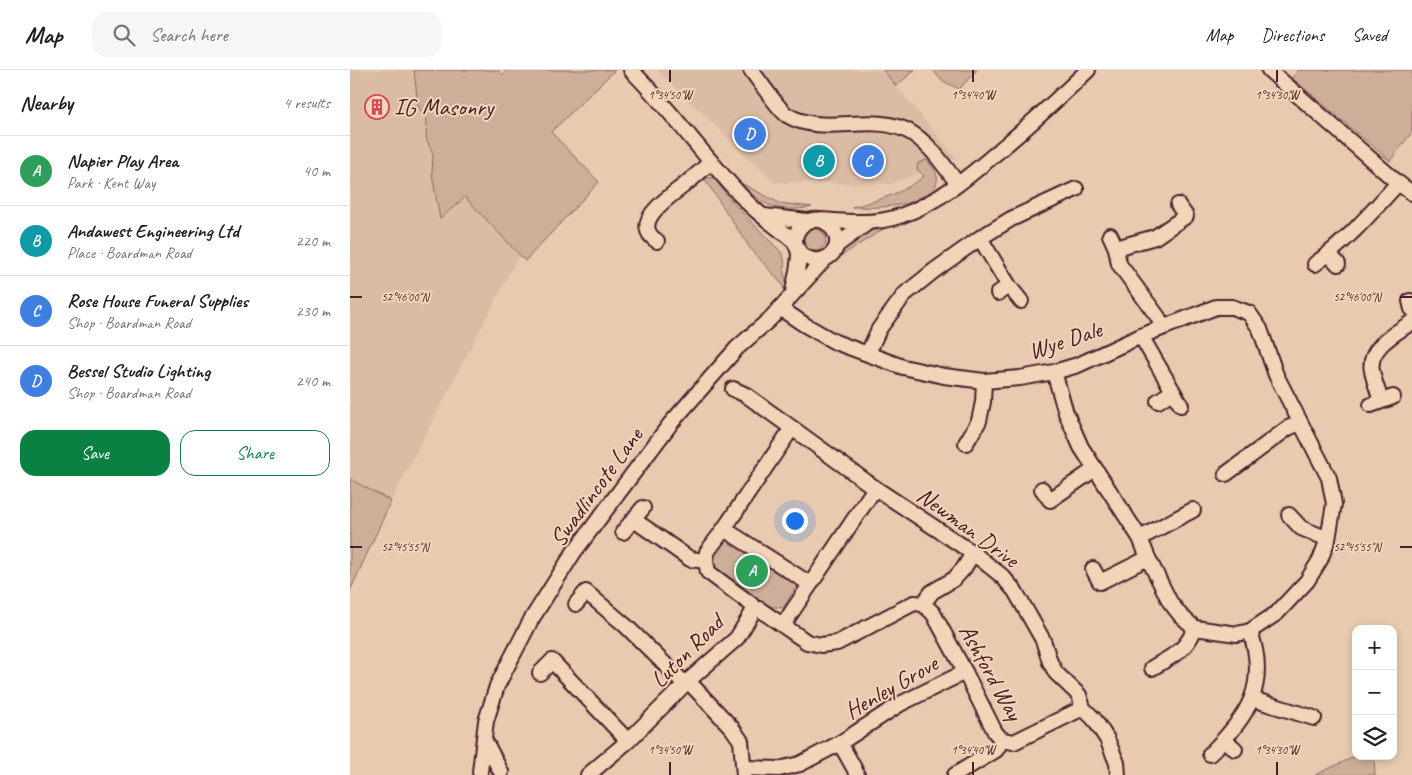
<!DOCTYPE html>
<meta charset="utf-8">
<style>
:root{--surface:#fff;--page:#f6f6f6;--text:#202124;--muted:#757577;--line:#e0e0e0;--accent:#0b8043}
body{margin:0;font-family:Caveat,sans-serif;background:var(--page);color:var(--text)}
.controls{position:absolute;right:15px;bottom:15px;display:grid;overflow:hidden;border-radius:10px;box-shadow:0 2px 8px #0003}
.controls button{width:45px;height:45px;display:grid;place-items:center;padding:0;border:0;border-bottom:1px solid var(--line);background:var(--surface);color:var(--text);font:25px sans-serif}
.you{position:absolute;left:444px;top:450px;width:18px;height:18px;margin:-12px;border:4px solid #fff;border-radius:50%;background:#1a73e8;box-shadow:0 0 0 8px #1a73e833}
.badge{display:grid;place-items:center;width:32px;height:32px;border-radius:50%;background:var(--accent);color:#fff;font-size:16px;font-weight:700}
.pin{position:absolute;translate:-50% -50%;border:2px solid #fff;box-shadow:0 1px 5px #0006}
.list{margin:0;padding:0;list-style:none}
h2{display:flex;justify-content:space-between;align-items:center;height:65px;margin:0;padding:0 20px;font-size:21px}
h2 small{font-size:16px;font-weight:400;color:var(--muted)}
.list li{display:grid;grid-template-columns:32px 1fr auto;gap:15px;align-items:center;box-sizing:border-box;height:70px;padding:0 20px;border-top:1px solid var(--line)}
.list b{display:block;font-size:19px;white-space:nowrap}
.list p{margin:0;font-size:16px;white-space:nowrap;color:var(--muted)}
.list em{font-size:16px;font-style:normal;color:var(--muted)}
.actions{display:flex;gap:10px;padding:15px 20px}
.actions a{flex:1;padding:11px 0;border:1px solid var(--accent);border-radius:15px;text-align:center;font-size:18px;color:var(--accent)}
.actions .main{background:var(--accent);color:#fff}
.icon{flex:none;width:28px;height:28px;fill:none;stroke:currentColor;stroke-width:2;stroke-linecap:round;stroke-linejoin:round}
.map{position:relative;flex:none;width:1062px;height:705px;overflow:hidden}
header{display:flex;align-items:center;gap:30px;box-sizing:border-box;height:70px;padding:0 25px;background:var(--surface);border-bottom:1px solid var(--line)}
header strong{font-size:24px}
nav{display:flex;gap:28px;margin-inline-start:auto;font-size:18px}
.search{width:350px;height:45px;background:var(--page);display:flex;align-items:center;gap:12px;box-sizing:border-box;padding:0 18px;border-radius:15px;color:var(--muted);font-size:19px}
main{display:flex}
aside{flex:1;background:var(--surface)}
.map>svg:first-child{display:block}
.built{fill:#dabca5}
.green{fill:#cdae99;stroke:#8c6662}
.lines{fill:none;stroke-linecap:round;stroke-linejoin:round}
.minor-casing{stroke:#4a1f2b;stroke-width:18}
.minor{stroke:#f1d5b8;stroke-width:14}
.ticks{fill:none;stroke:#4a1f2b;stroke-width:2}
.labels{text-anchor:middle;stroke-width:4;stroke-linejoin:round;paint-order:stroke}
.poi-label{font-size:24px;fill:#4a1f2b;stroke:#f1d5b8;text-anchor:start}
.street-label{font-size:24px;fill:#4a1f2b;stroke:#f1d5b8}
.ticks-label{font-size:12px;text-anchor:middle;fill:#4a1f2b;stroke:#f1d5b8;stroke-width:4;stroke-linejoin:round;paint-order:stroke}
</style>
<header>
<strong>Map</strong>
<div class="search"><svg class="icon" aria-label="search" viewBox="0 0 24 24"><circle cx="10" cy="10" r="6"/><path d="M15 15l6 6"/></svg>Search here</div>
<nav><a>Map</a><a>Directions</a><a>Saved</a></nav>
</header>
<main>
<aside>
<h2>Nearby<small>4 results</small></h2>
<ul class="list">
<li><span class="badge" style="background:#2e9e5b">A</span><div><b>Napier Play Area</b><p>Park · Kent Way</p></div><em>40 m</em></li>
<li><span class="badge" style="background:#0f9aa8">B</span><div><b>Andawest Engineering Ltd</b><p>Place · Boardman Road</p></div><em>220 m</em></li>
<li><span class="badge" style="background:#3f7fe0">C</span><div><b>Rose House Funeral Supplies</b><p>Shop · Boardman Road</p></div><em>230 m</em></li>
<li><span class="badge" style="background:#3f7fe0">D</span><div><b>Bessel Studio Lighting</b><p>Shop · Boardman Road</p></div><em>240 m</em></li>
</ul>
<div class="actions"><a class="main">Save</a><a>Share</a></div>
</aside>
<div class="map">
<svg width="1062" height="705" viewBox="0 0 1062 705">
<rect width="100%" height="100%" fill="#e7cab0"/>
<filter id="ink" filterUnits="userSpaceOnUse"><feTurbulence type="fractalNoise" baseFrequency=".02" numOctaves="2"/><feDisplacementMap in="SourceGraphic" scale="10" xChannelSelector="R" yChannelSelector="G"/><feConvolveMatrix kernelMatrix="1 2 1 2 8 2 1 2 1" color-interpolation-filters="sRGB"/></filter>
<g filter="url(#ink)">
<!-- built -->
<g class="built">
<polygon points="0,0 64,0 68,36 77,50 76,68 83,84 82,104 91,149 115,127 169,185 41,431 0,409"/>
<polygon points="307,0 533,0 607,89 540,114 424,112"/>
</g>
<!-- green -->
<g class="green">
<polygon points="64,0 148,0 153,5 157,0 265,0 201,62 249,112 175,191 115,127 90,149 82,104 83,84 76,68 77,50 68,36"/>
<polygon points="533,0 565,0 546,16"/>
<polygon points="583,0 627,0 609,19 591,10"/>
<polygon points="949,0 1062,0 1062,62 1040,91 942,8"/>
<path d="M577,90C580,94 584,98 586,103C595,124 556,135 541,136C529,138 515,137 502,137C526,131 555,123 574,106L567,99L568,93Z"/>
<path d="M354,108H364L383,133L431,182C436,190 434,194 434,202C434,207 438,211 437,217C435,235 405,254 392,266L391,265L430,230L434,220L432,214L400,178Z"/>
<path d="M391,113L429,133L462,137C430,143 412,137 391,113Z"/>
<polygon points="544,152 488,188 493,176 520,159"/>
<circle cx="465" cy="170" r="11"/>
<polygon points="0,409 41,431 0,521"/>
<polygon points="375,465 448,514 433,538 417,536 366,498 362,484"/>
<polygon points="1006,686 1024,686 1025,705 965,705"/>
</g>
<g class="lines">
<defs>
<g id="minor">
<path d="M281,0C322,41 355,88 395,130C410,146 429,158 445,172"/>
<path d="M401,0C408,9 429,40 437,45C473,67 521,42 558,61C579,72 594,96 608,114"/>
<polyline points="919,0 1048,113 1062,123"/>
<polyline points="414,146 457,151"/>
<path d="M471,150C498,152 524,155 550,146C588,133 621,105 651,79C681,54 710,27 738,0"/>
<polyline points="760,165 766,178 769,194 808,247 812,257"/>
<polyline points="630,168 659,216 671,231"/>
<path d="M307,171C279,153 319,127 333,116C343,108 352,101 360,92"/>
<polyline points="487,175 516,154"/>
<polyline points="766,178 805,167 836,146 828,135"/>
<polyline points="979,184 988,194"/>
<path d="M965,194C997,171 1022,142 1048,113"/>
<path d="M443,222C445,209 449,196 449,183C448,179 446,176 445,172C444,162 453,151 463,150C469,149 476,151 480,156C501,177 471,204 449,182"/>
<polyline points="648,223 659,216"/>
<polyline points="1060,231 1062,239"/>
<polyline points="430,238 455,255 485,272 553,297 594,306 634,311 670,308 704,302 728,295 791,266 866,237 882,237 899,243 910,259 926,305 979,408 984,434 978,469 970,490 957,511 927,543 900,561 887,564 845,558 831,546 820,532 798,488 790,468 731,377 716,343 704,302"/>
<polyline points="791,266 831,335"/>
<polyline points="518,283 529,259 555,224 585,200 630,168 661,149 726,119"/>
<polyline points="383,319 396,325 442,358"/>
<polyline points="808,331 822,322"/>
<path d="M1031,331C1028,321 1024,311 1022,301C1017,278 1046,263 1062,252"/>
<polyline points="1021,335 1043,327"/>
<polyline points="616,373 629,351 633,332 634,311"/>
<polyline points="876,404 938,358 950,353"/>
<polyline points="692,419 700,430 745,399"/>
<polyline points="939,445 951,458 978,469"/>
<polyline points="284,450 340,489 356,491"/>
<polyline points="374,459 460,514"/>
<polyline points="273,462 293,438"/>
<polyline points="790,468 843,440"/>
<polyline points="743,499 750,512 798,488"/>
<polyline points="226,534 236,522 276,556 335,614"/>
<polyline points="573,534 583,543 615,602 645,662 652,670 664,672 733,638"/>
<polyline points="573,534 582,522 604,509 614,498 623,483"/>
<polyline points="404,540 401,534 358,502 356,491 357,482 374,459 442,358 525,418 623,483 652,506 665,521 693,570 700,592 706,603 729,625 733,638 744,649 757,669 767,693 768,705"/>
<polyline points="433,555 525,418"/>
<path d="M802,598C822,586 836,581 845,558"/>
<polyline points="190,603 202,591 278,671"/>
<polyline points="338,611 382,658 391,671 394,705"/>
<polyline points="902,629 964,648"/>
<polyline points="874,670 885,679"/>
<polyline points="135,671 151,702"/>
<polyline points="490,673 504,698 507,705"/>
<path d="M860,684C898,646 919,616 900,561"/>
<polyline points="394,698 429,699 450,694 490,673 550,634 615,602"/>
<polyline points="130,702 136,651 147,616 181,550 224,482 321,353 387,278 420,249 474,190"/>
<polyline points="238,705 278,671 338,611 387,568 404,540 409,539 457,572 471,575 487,573 564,533 573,534"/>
<polyline points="605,705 646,680 652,670"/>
</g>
</defs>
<!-- minor casing -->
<use href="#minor" class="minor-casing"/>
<!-- minor -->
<use href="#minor" class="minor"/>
</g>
</g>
<!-- ticks -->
<path class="ticks" d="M320,0V12M623,0V12M927,0V12M0,227H12M1050,227H1062M0,477H12M1050,477H1062M320,692V705M623,692V705M927,692V705"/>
<!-- icons -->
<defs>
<symbol id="building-ring" viewBox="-11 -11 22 22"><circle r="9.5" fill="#f1d5b8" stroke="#d1495b" stroke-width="1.5"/><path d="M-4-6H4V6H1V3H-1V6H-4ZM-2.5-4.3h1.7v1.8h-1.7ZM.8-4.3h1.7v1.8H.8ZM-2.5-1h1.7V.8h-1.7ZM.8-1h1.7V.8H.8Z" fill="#d1495b"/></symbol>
</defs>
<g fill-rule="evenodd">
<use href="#building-ring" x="13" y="23" width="28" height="28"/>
</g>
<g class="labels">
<!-- poi labels -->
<g class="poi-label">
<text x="44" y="45">IG Masonry</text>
</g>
<!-- street labels -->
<g class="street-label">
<text transform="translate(715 270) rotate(-18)" y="8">Wye Dale</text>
<text transform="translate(246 417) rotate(-54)" y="8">Swadlincote Lane</text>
<text transform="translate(618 457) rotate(36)" y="8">Newman Drive</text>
<text transform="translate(337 581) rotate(-45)" y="8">Luton Road</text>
<text transform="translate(641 602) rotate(61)" y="8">Ashford Way</text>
<text transform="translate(541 617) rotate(-30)" y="8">Henley Grove</text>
</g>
</g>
<g class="ticks-label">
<text x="320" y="29">1°34'50"W</text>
<text x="623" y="29">1°34'40"W</text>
<text x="927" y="29">1°34'30"W</text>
<text x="55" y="231">52°46'00"N</text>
<text x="1007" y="231">52°46'00"N</text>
<text x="55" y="481">52°45'55"N</text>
<text x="1007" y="481">52°45'55"N</text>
<text x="320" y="684">1°34'50"W</text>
<text x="623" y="684">1°34'40"W</text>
<text x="927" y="684">1°34'30"W</text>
</g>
</svg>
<div class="controls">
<button>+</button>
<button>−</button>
<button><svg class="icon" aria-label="layers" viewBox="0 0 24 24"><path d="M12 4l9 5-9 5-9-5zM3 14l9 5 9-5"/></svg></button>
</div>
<div class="you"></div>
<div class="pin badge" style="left:402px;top:501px;background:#2e9e5b">A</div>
<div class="pin badge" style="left:469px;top:91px;background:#0f9aa8">B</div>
<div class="pin badge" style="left:518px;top:91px;background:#3f7fe0">C</div>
<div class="pin badge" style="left:400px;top:64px;background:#3f7fe0">D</div>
</div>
</main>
